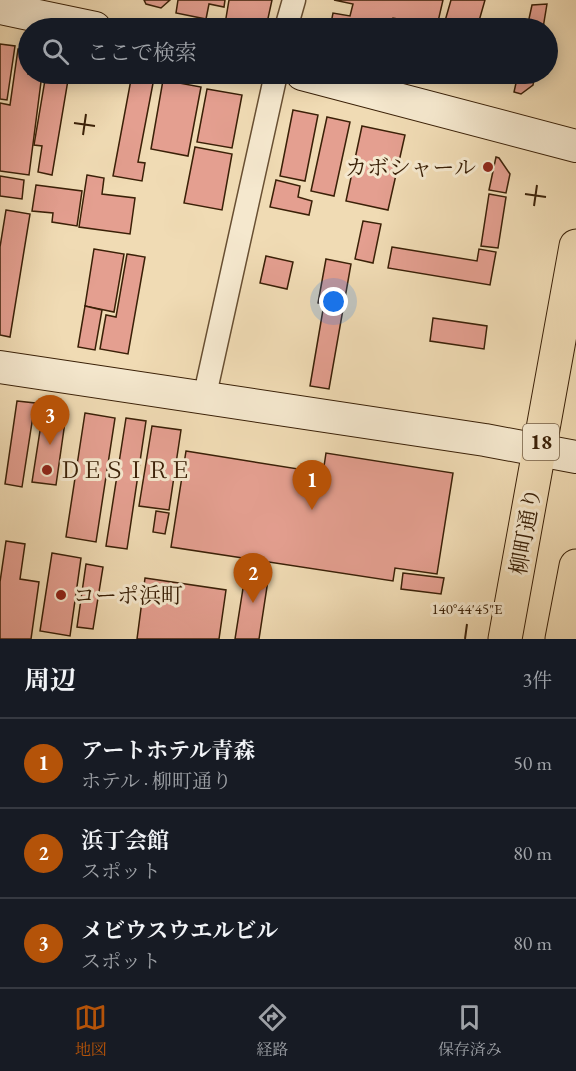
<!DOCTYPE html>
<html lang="ja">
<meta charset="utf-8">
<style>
:root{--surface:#171b24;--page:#242831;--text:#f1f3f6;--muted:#9ea1a6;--line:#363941;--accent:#b45309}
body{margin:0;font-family:"EB Garamond","Noto Serif JP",serif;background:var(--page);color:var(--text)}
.you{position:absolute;left:334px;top:302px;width:21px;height:21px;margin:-15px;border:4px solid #fff;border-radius:50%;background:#1a73e8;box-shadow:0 0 0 9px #1a73e833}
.badge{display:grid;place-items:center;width:39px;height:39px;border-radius:50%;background:var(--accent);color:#fff;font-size:20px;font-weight:700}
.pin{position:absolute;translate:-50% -50px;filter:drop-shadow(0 2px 3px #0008)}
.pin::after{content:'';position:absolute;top:32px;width:21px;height:18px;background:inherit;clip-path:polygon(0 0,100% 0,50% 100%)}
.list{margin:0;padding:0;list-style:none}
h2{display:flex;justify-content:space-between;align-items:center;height:78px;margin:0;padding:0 24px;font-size:26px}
h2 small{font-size:20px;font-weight:400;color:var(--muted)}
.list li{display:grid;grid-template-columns:39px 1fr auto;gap:18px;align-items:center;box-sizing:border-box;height:90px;padding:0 24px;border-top:2px solid var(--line)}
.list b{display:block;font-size:22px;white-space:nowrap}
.list p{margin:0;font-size:20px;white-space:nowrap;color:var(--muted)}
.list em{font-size:20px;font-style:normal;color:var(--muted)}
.icon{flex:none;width:33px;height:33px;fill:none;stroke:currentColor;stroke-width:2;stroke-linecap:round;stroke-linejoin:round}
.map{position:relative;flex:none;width:576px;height:639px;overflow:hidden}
.search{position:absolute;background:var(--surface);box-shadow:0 3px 15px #0003;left:18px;right:18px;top:18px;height:66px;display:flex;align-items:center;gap:15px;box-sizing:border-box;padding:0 21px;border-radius:33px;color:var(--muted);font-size:22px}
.sheet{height:348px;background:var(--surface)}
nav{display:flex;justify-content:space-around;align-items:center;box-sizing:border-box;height:84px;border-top:2px solid var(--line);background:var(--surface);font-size:16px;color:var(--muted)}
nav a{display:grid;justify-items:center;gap:3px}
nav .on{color:var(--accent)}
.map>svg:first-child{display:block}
.building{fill:#e49f90;stroke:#3a2007;stroke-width:1.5}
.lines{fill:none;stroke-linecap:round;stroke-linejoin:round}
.street-casing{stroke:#684f32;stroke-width:25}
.secondary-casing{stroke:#3a2007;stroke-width:34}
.primary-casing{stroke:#3a2007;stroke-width:35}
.street{stroke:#f5e8ce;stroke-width:22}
.secondary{stroke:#f5e8ce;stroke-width:32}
.primary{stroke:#f0dbb4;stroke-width:33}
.ticks{fill:none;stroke:#3a2007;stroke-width:2}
.poi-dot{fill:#8f2418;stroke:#f5e8ce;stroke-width:2}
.labels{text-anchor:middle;stroke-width:6;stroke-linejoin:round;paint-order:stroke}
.shield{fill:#f5e8ce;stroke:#725c43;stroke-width:1.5}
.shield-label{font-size:21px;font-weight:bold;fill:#3a2007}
.poi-label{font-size:22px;fill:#3a2007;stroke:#f5e8ce;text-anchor:start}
.street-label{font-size:22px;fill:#3a2007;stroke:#f5e8ce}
.ticks-label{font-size:15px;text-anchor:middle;fill:#3a2007;stroke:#f5e8ce;stroke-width:6;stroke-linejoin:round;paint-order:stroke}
</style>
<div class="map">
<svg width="576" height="639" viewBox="0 0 576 639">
<rect width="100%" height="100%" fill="#f0dbb4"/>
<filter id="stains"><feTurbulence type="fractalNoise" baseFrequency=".00333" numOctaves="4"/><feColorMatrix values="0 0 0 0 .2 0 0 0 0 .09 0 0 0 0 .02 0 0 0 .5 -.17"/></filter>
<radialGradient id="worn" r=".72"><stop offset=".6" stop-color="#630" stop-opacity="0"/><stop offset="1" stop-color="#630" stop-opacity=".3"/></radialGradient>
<!-- building -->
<g class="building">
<polygon points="144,0 170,0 161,8 146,4"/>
<polygon points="178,0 225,0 224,7 209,4 206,19 176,13"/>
<polygon points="229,0 272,0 267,23 253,28 225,24"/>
<polygon points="334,0 443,0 437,26 393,18 391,28 330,28 333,13 350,16 353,4"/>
<polygon points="451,0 485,0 477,28 443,28"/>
<polygon points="547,4 543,28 527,28 532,5"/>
<polygon points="0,44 15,46 7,100 0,99"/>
<polygon points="18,49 28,50 28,74 42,74 29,175 0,171 0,103 10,105"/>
<polygon points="46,74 69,74 52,175 38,172 42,146 34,145"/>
<polygon points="132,74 154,78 138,162 145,163 142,181 113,176"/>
<polygon points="437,74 464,74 462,81"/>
<polygon points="518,74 535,74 533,85 521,94 514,92"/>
<polygon points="163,80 201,87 188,156 151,149"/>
<polygon points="207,89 242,95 232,148 197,142"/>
<polygon points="293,110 318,115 305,181 280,176"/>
<polygon points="327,117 350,122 334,196 311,191"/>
<polygon points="362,126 405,135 388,210 346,201"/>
<polygon points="195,147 232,154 222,210 184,203"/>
<polygon points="496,157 499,158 510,174 506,193 489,190"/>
<polygon points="87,175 104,178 102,194 135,198 130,234 79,227"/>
<polygon points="0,176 24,180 22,199 0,196"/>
<polygon points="276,180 300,186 298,197 312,201 309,215 270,207"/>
<polygon points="36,185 82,191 77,226 52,222 53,213 32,211"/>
<polygon points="489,194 506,197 498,248 481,246"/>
<polygon points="6,210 30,214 10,337 0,335 0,247"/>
<polygon points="363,221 381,224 373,263 355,259"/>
<polygon points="392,247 477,261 479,249 496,252 490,285 388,268"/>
<polygon points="94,249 124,254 114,312 85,306"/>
<polygon points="127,254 145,257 128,354 100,349 106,315 116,317"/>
<polygon points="266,256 293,262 287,289 260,283"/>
<polygon points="326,259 351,264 329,389 310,386 324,304 318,303"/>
<polygon points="85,306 102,310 95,350 78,347"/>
<polygon points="433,318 487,326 484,349 430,341"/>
<polygon points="17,401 35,403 22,487 5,484"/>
<polygon points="44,405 67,408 56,485 32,482"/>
<polygon points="85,413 115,418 96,542 66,537"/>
<polygon points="126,418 146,421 127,549 106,546"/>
<polygon points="152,426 181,430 169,510 139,506"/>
<polygon points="186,451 323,473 326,453 453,473 437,574 395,568 393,581 171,547"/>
<polygon points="156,511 169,513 165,534 153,532"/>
<polygon points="6,541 25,544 20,579 39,582 31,639 0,639 0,582"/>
<polygon points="52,553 81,558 70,636 40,631"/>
<polygon points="247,563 270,567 259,639 235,639"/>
<polygon points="86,564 103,567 93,629 77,627"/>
<polygon points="403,573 444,578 441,594 401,589"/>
<polygon points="145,578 226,590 219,639 137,639"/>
</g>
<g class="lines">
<defs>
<g id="street">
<polyline points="286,28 294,0"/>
<polyline points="204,399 276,74"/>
</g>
<g id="secondary">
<polyline points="0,8 95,28"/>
<polyline points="302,74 576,146"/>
<polyline points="0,367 485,440 576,457"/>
</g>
<g id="primary">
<polyline points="505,639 576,246"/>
<polyline points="562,639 576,566"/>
</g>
</defs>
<!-- street casing -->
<use href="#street" class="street-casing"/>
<!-- secondary casing -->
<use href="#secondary" class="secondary-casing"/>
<!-- primary casing -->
<use href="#primary" class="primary-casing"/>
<!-- street -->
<use href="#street" class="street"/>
<!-- secondary -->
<use href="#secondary" class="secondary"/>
<!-- primary -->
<use href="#primary" class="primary"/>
</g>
<!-- ticks -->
<path class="ticks" d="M74,123L95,126M83,135L86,114M525,194L546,197M534,206L537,185M465,639L467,624"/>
<!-- markers -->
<g class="poi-dot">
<circle cx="488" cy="167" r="6"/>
<circle cx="47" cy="470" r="6"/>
<circle cx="61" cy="595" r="6"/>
</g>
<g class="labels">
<!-- shield labels -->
<rect class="shield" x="523" y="424" width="36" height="36" rx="4.5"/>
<g class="shield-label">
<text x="541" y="449">18</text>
</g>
<!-- poi labels -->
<g class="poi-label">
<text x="476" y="175" text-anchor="end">カボシャール</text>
<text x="59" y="478">ＤＥＳＩＲＥ</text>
<text x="73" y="603">コーポ浜町</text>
</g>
<!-- street labels -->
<g class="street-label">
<text transform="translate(525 531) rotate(-80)" y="8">柳町通り</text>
</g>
</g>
<g class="ticks-label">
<text x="467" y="614">140°44'45"E</text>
</g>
<rect width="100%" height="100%" filter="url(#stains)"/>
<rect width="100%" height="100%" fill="url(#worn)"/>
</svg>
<div class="you"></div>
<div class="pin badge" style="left:312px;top:510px">1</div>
<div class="pin badge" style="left:253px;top:603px">2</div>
<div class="pin badge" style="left:50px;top:445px">3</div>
<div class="search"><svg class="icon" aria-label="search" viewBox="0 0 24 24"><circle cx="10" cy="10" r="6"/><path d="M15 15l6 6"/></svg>ここで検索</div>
</div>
<section class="sheet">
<h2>周辺<small>3件</small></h2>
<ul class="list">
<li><span class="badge">1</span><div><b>アートホテル青森</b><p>ホテル · 柳町通り</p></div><em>50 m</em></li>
<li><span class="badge">2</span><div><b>浜丁会館</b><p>スポット</p></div><em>80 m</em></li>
<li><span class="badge">3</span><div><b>メビウスウエルビル</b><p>スポット</p></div><em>80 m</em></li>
</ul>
</section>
<nav>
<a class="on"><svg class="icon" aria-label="map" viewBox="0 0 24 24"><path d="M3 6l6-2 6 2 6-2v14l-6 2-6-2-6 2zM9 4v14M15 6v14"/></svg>地図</a>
<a><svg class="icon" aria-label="directions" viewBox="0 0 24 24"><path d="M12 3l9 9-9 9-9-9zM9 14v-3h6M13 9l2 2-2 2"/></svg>経路</a>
<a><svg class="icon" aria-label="saved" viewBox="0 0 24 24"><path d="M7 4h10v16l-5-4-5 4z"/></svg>保存済み</a>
</nav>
